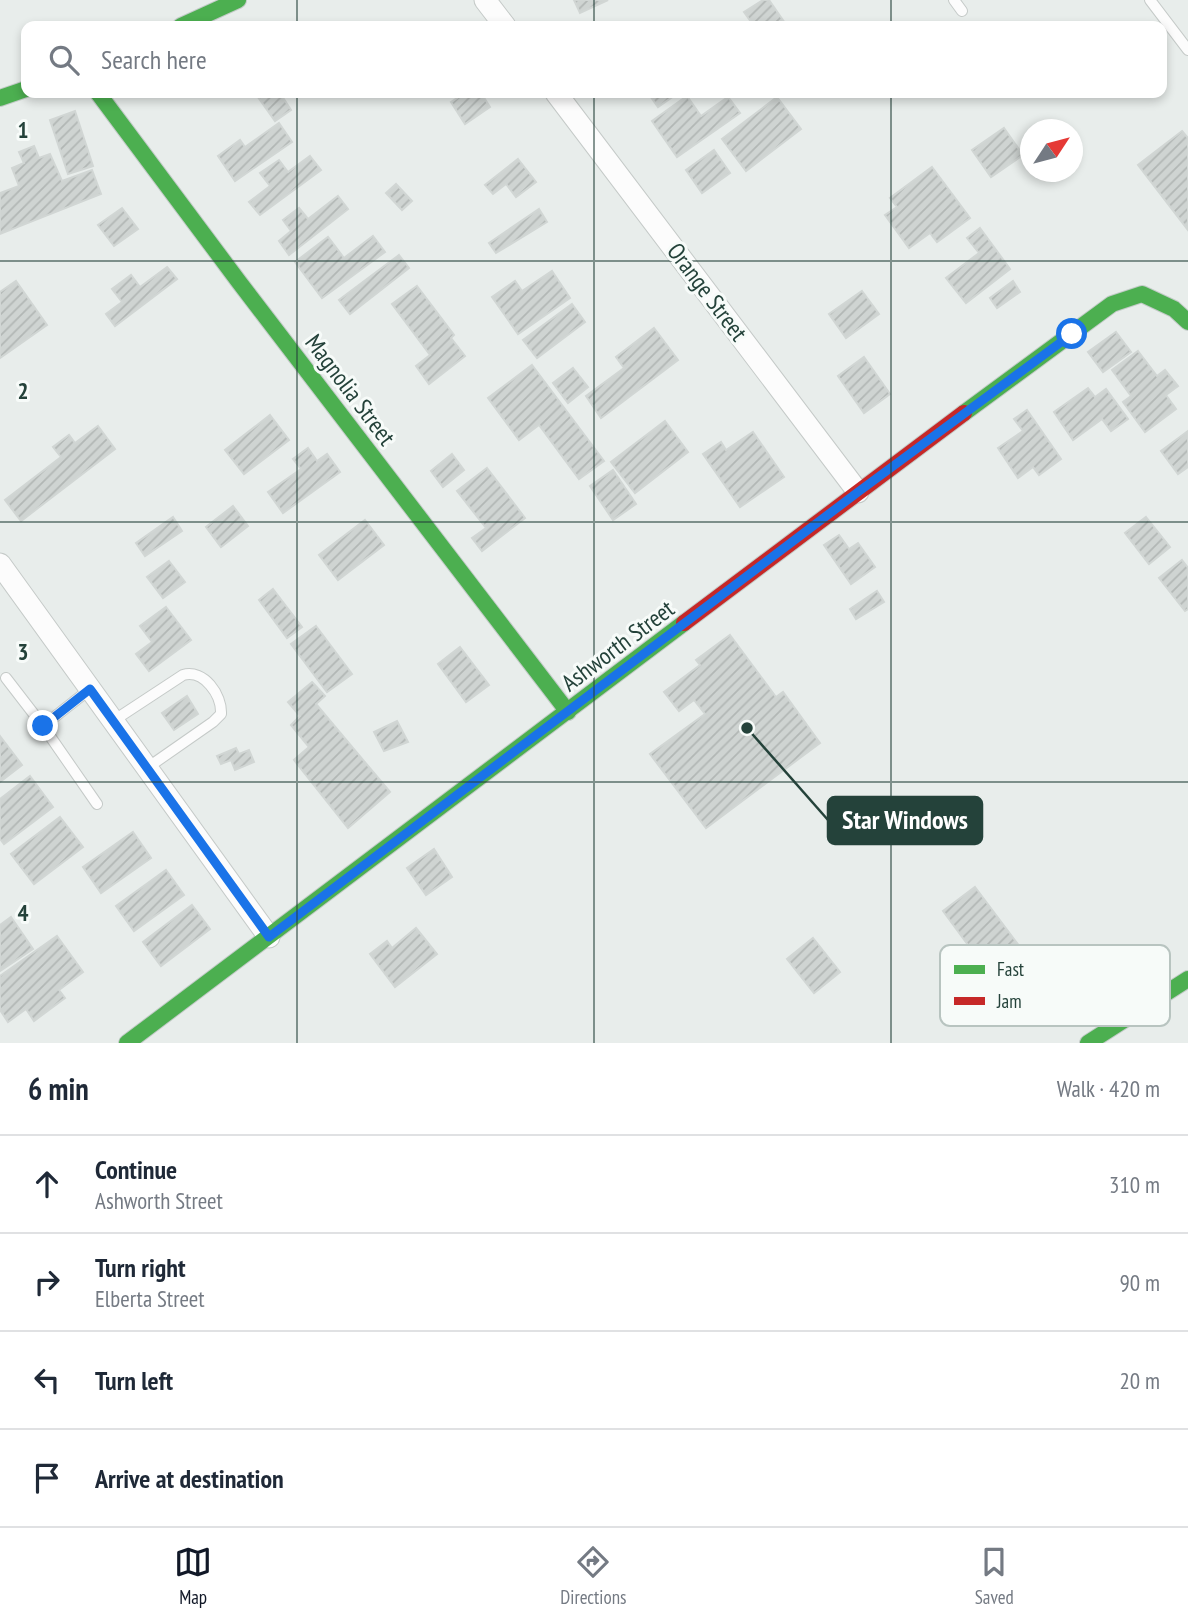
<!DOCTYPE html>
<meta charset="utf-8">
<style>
:root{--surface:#fff;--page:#f6f6f7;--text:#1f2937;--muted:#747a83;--line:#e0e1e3;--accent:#111827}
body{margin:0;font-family:"PT Sans Narrow",sans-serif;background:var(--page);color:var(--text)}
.compass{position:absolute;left:1020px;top:119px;width:63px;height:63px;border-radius:50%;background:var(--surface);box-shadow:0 4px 10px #0003;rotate:54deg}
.stop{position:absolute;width:21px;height:21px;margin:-16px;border:5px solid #1a73e8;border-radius:50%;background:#fff}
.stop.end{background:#1a73e8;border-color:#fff;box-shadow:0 2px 7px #0008}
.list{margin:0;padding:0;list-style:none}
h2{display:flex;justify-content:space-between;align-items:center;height:91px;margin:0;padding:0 28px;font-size:30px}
h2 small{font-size:23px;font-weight:400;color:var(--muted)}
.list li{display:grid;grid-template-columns:46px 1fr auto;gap:21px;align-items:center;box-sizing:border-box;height:98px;padding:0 28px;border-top:2px solid var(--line)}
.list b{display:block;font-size:26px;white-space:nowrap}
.list p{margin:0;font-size:23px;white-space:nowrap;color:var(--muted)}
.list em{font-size:23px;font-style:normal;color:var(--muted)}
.icon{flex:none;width:38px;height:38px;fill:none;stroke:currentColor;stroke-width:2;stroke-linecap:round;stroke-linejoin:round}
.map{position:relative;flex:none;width:1188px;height:1043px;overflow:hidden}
.search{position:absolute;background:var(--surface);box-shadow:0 4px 10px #0003;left:21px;right:21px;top:21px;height:77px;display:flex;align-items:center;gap:18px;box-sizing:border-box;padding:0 24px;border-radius:14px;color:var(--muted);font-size:26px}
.sheet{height:483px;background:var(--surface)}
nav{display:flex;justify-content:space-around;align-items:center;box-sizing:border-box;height:98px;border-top:2px solid var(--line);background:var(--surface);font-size:19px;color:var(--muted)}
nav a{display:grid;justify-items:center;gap:4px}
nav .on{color:var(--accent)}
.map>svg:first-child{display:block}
.building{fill:url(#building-hatch);stroke:#d1d6d4;stroke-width:2}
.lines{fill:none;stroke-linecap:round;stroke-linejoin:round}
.lane-casing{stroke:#c5cac8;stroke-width:12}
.street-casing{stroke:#c5cac8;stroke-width:23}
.fast-casing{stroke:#c3cbc8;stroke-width:18}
.jam-casing{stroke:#c3cbc8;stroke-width:18}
.lane{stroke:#fcfcfc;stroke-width:10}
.street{stroke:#fcfcfc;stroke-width:21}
.fast{stroke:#4caf50;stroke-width:16}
.jam{stroke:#c62828;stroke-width:16}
.route{stroke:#1a73e8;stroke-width:9}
.grid{fill:none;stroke:#24423a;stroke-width:2;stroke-opacity:0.55}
.labels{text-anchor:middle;stroke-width:6;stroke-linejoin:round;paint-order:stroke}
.street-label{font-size:24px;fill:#24423a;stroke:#f7fbf9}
.key{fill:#f7fbf9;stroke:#b8c4c0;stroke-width:2}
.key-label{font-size:19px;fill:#24423a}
.grid-label{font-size:23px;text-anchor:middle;font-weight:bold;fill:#24423a;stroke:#f7fbf9;stroke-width:6;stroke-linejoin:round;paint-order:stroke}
.leader{fill:none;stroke:#24423a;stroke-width:2.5}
.callout-dot{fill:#24423a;stroke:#f7fbf9;stroke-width:2.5}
.callout{fill:#24423a;stroke:#24423a;stroke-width:2.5}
.callout-label{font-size:26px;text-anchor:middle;font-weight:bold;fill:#fff}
</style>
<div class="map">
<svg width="1188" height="1043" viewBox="0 0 1188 1043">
<defs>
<pattern id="building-hatch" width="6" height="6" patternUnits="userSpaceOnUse" patternTransform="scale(1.75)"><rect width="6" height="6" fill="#cfd4d2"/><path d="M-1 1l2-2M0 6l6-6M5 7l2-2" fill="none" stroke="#b2b7b5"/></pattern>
</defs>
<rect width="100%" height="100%" fill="#e8edeb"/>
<!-- building -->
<g class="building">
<polygon points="574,0 608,0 580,13"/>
<polygon points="763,0 769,0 787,26 754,26 744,12"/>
<polygon points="255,93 280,93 291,110 275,121"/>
<polygon points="465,93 481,93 490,107 465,124 451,102"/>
<polygon points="648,93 678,93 658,107"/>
<polygon points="687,96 701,116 728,97 740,113 677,157 652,121"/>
<polygon points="777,97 801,129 746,171 722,139"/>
<polygon points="75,111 93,166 68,174 50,120"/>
<polygon points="279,123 292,142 235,181 218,156 240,140 245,147"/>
<polygon points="1004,128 1023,155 991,177 972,150"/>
<polygon points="1182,131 1188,138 1188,230 1138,165"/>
<polygon points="34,146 39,158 50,154 62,181 92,170 101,194 0,234 0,193 19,186 12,168 24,163 19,152"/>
<polygon points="714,150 730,173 702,193 686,170"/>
<polygon points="310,156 321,170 260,215 249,202 270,186 260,173 279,160 288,172"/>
<polygon points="518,159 536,182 516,197 506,184 493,194 485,185"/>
<polygon points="932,167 970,218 937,242 930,233 909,248 885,215 897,207 890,198"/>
<polygon points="396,184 412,201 402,210 386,193"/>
<polygon points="338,196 348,209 289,255 279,241 291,231 283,220 299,208 308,219"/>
<polygon points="122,208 138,229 114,246 98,225"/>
<polygon points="539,209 547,222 496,253 489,243"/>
<polygon points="980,228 1010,269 966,303 946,278 979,253 967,238"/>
<polygon points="373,236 385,252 322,298 295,262 328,237 344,258"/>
<polygon points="399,255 409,268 350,314 339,300"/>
<polygon points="167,267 177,279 115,326 106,314 122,302 112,289 131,275 140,287"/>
<polygon points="552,271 570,298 518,334 492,297 515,281 522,291"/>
<polygon points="16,281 47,325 0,358 0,292"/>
<polygon points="1013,281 1020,292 997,308 990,298"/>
<polygon points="417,286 454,335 451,338 465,356 429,384 416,366 430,355 392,304"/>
<polygon points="862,291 879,314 846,338 829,314"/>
<polygon points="572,304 585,322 537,358 523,340"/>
<polygon points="654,328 678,360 601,418 586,396 624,368 616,357"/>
<polygon points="1116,332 1131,352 1103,372 1088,352"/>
<polygon points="1138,351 1157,376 1165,370 1178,386 1166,395 1176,409 1145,432 1123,402 1131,396 1112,370"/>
<polygon points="864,357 890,394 864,413 838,376"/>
<polygon points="532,365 604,461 579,479 539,425 519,440 488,398"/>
<polygon points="573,368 588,387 568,403 553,383"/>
<polygon points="1088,388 1095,397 1106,389 1128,419 1111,431 1102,419 1073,440 1054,412"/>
<polygon points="1027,410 1061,459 1039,475 1033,467 1018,478 998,448 1023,431 1014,419"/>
<polygon points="270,415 289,440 244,474 225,450"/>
<polygon points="665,421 688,452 635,493 611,462"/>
<polygon points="98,426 115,449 21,521 5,500 61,457 53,447 69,435 75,443"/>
<polygon points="1188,431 1188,467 1178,474 1161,451"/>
<polygon points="753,432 784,477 740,507 703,454 721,442 726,450"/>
<polygon points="308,448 317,461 327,454 340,472 283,513 268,492 301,469 293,459"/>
<polygon points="452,454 464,470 443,487 431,471"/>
<polygon points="487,468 525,518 482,551 472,538 486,528 457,491"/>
<polygon points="613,470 636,504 613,520 590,486"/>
<polygon points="233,506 248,526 221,547 206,527"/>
<polygon points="173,517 182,531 145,556 136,543"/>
<polygon points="1146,517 1170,547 1149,564 1125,533"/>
<polygon points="365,520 384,545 338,580 319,555"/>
<polygon points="839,535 849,549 858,543 875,567 851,584 824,545"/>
<polygon points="1182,560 1188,568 1188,609 1185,611 1159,578"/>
<polygon points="169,561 185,582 163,598 147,577"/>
<polygon points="273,589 302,627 287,638 259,600"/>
<polygon points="877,591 884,602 856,619 850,609"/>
<polygon points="166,607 191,640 149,671 136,654 152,642 140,626"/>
<polygon points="316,626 352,674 327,692 291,644"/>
<polygon points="730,635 776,697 783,692 820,743 706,828 650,754 705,714 694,700 679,711 664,692 700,665 696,660"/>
<polygon points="460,647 489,685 466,702 438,664"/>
<polygon points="312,682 325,696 316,704 390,792 348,828 294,760 309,747 291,725 300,716 288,702"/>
<polygon points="187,696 198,714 174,730 162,713"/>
<polygon points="397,721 408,742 384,751 374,732"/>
<polygon points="0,736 22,765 0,782"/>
<polygon points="236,748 239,754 249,750 254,762 235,770 231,760 221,764 217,756"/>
<polygon points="30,776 53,807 4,844 0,839 0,799"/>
<polygon points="60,817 83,847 34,884 11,854"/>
<polygon points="133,832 151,858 101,893 83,867"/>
<polygon points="434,849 452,877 426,895 407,868"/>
<polygon points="166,870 184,895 134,931 116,906"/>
<polygon points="975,887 1032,963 999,987 943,911"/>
<polygon points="192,905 210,929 161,966 143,942"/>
<polygon points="11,917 33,949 0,971 0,925"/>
<polygon points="416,928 437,954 395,987 370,954 387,941 392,948"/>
<polygon points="57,936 83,972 59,990 65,998 34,1021 26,1009 8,1022 0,1010 0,976"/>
<polygon points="813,938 840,972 814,993 787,959"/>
</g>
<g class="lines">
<defs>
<g id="lane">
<polyline points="954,0 962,11"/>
<polyline points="1150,0 1188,50"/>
<polyline points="6,678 43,726"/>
<polyline points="90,689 43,726 97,804"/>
<path d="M113,721L183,675C204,669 222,695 221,714L213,722L147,768"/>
</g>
<g id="street">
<polyline points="485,0 505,26"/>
<polyline points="556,93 858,492"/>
<polyline points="0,564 269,937"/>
</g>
<g id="fast">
<polyline points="181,26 238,0"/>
<polyline points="98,93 239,282 568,712"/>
<polyline points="0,98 26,89"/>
<polyline points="964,413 1112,304 1142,294 1174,309 1188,322"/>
<polyline points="127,1043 684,623"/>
<polyline points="1088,1043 1188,979"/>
</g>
<polyline id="jam" points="684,623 964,413"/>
</defs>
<!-- lane casing -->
<use href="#lane" class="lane-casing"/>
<!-- street casing -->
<use href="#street" class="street-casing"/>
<!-- fast casing -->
<use href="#fast" class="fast-casing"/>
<!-- jam casing -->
<use href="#jam" class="jam-casing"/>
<!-- lane -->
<use href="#lane" class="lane"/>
<!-- street -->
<use href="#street" class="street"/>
<!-- fast -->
<use href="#fast" class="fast"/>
<!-- jam -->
<use href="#jam" class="jam"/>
</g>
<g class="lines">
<!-- route -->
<polyline class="route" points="43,726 90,689 269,937 858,492 1072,334"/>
</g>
<!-- grid -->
<path class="grid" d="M297,0V26M594,0V26M891,0V26M297,93V1043M594,93V1043M891,93V1043M0,261H1188M0,522H1188M0,782H1188"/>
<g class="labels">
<!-- street labels -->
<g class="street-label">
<text transform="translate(707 292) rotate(53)" y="8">Orange Street</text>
<text transform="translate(350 390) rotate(53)" y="8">Magnolia Street</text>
<text transform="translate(618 646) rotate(-37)" y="8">Ashworth Street</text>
</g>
</g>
<!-- legend -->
<rect x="940" y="945" width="230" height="81" rx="10" class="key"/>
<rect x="954" y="965" width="31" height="9" fill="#4caf50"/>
<rect x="954" y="997" width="31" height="8" fill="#c62828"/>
<g class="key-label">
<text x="997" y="976">Fast</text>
<text x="997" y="1008">Jam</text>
</g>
<g class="grid-label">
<text x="23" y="138">1</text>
<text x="23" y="399">2</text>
<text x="23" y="660">3</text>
<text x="23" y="921">4</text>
</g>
<!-- callouts -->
<path class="leader" d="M747 728L828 820"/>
<circle class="callout-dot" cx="747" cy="728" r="7"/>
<rect class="callout" x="828" y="797" width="154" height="47" rx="7"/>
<g class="callout-label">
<text x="905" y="829">Star Windows</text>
</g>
</svg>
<svg class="compass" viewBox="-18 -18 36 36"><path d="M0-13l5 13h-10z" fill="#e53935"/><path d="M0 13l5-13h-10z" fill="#747a83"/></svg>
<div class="stop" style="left:1072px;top:334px"></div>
<div class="stop end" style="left:43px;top:726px"></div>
<div class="search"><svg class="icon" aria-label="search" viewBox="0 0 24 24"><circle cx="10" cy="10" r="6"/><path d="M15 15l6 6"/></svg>Search here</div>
</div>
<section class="sheet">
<h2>6 min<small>Walk · 420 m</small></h2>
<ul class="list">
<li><svg class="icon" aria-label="ahead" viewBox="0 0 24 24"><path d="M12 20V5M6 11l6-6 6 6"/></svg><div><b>Continue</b><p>Ashworth Street</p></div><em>310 m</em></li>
<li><svg class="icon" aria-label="right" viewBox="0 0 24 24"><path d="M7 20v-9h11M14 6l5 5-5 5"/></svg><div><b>Turn right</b><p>Elberta Street</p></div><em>90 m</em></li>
<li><svg class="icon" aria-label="left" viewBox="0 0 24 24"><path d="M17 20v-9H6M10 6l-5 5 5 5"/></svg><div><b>Turn left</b></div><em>20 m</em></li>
<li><svg class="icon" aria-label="arrive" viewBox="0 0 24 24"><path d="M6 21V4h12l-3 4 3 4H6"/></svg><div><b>Arrive at destination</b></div></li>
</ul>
</section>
<nav>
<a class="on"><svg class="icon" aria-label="map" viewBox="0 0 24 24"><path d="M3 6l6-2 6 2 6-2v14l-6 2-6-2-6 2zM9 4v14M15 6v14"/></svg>Map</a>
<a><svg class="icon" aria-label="directions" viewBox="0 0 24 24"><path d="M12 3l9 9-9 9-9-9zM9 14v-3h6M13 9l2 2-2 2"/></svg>Directions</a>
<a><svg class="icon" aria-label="saved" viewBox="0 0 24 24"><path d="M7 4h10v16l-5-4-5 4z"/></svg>Saved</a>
</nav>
